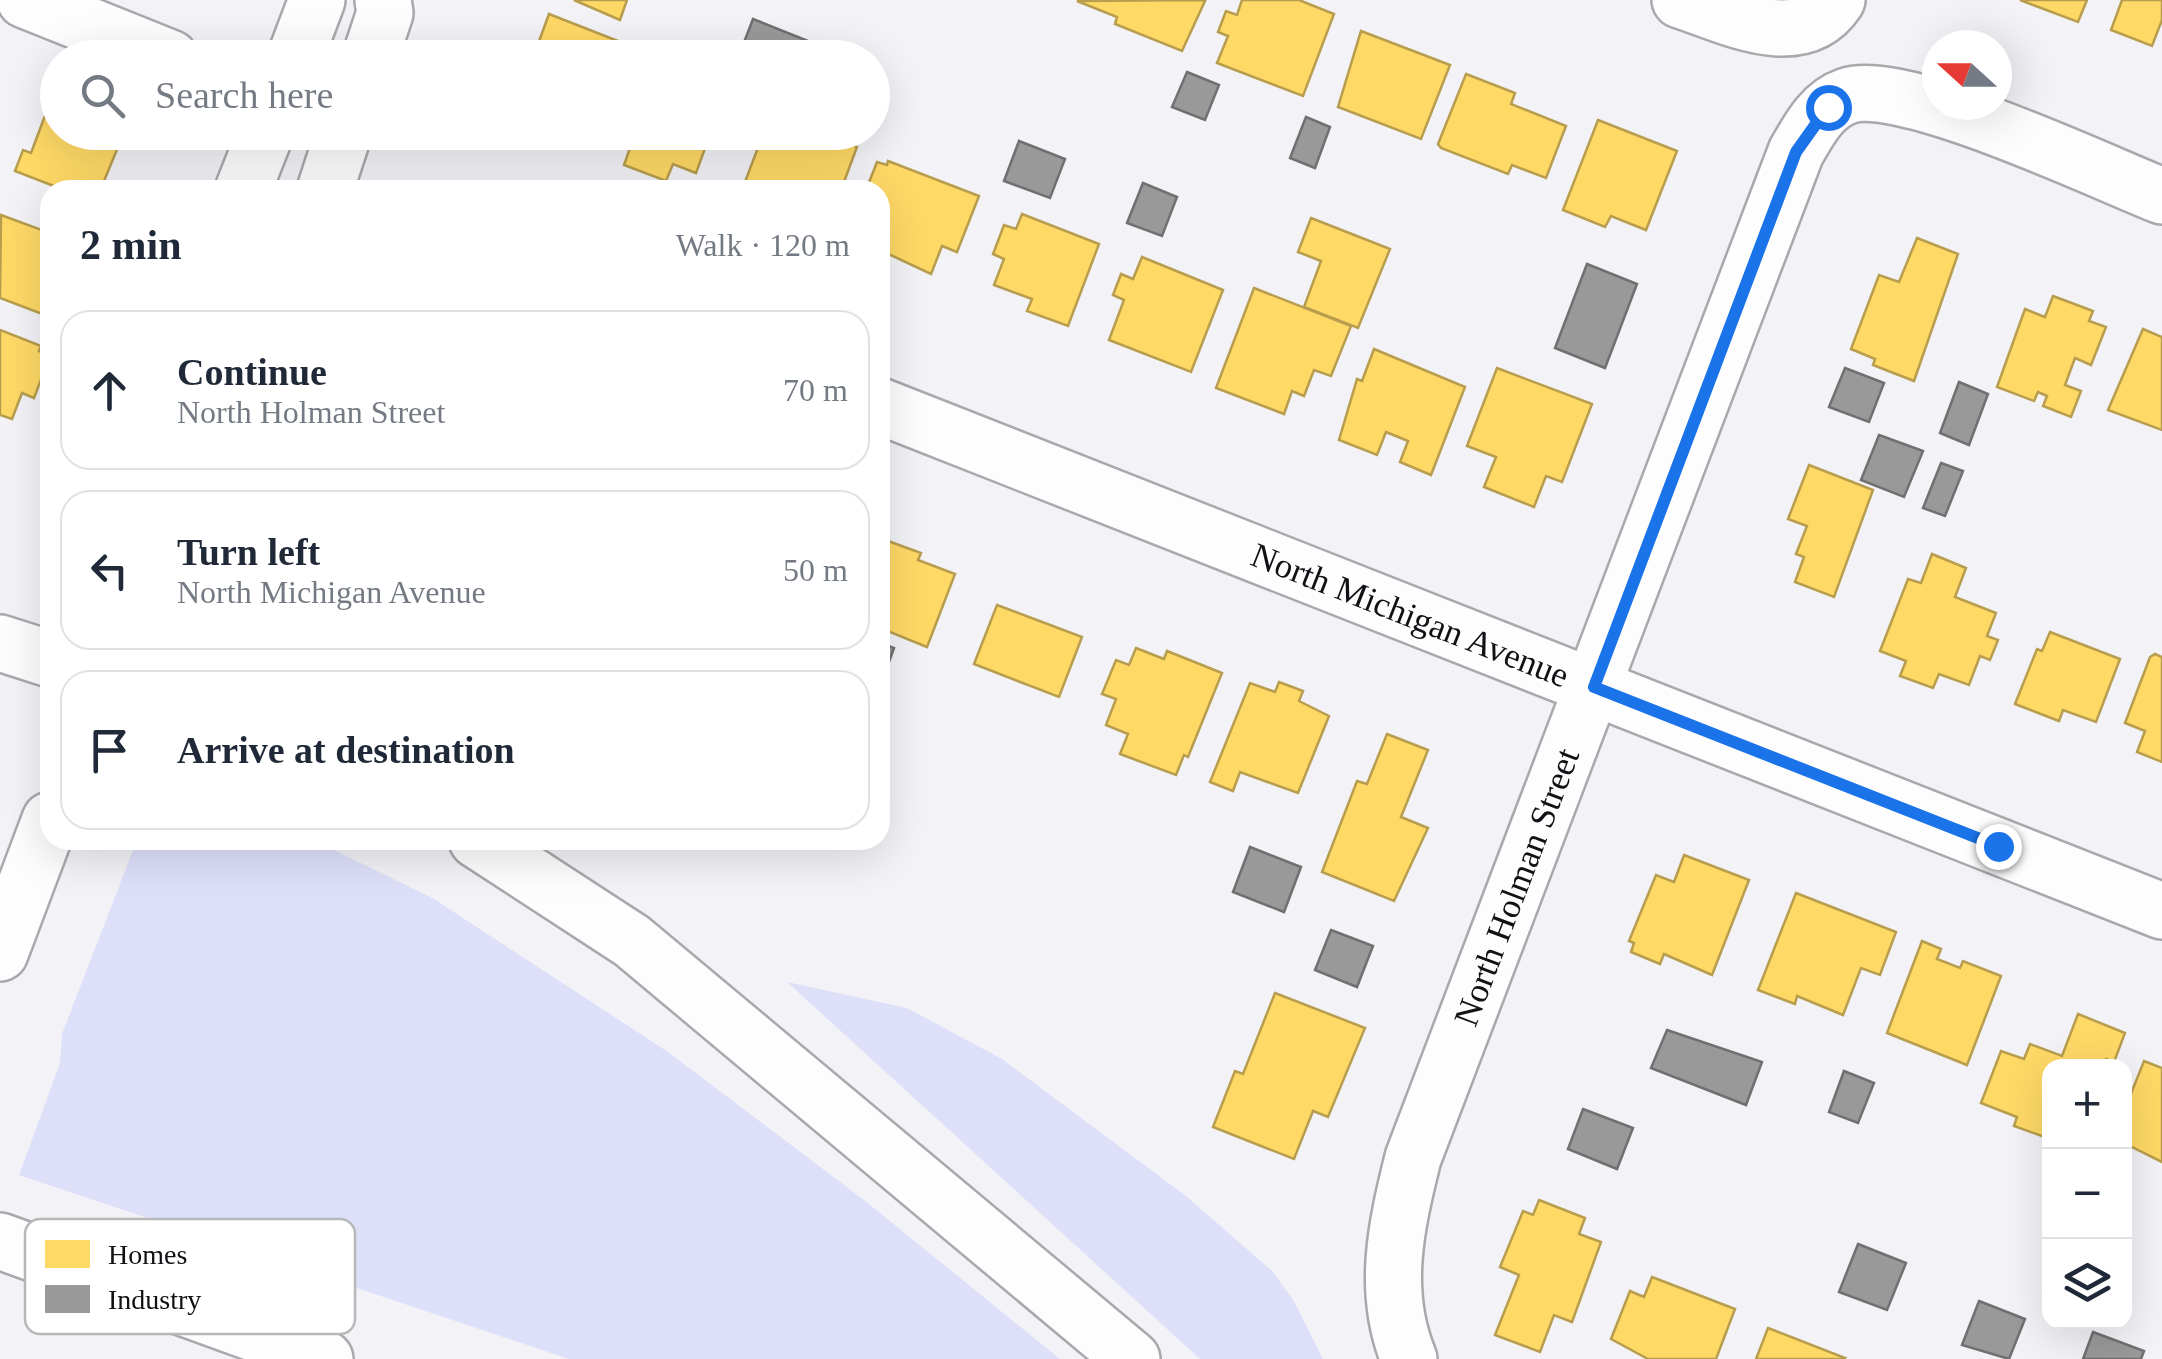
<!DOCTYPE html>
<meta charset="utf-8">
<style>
:root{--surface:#fff;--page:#f6f6f7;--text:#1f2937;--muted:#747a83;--line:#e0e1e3}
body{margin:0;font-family:Georgia,serif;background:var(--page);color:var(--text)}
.controls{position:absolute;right:30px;bottom:30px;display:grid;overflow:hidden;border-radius:20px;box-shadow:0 10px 40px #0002}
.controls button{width:90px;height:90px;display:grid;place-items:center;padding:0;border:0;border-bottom:2px solid var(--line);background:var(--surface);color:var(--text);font:50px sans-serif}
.compass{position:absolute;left:1922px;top:30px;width:90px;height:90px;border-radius:50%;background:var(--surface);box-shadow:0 10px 40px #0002;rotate:291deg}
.stop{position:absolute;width:30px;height:30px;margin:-22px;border:8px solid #1a73e8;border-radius:50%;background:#fff}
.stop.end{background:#1a73e8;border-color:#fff;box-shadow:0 2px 10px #0008}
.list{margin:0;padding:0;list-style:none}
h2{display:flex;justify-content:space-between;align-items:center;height:130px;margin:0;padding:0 40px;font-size:42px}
h2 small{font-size:32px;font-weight:400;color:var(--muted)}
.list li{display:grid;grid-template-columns:65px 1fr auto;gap:30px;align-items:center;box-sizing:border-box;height:160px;margin:0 20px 20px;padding:0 20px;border:2px solid var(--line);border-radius:30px}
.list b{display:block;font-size:38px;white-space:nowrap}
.list p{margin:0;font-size:32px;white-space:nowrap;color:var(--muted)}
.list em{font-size:32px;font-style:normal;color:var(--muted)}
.icon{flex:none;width:55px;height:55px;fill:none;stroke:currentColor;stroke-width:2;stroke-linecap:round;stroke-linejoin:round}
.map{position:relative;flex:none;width:2162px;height:1359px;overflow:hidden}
.search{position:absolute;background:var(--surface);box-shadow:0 10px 40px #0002;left:40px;top:40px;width:850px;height:110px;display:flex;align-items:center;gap:25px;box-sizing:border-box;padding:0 35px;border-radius:55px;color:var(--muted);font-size:38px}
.panel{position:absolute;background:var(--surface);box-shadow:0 10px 40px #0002;left:40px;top:180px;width:850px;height:670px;border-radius:30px}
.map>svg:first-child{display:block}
.green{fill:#dee0fa}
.homes{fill:#ffd966;stroke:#b79d4d;stroke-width:2.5}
.industry{fill:#999;stroke:#707071;stroke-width:2.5}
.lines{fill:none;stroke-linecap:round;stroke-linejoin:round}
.minor-casing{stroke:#a8a9ad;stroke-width:60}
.major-casing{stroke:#a8a9ad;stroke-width:60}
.highway-casing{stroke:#a8a9ad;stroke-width:60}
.minor{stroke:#fdfdfe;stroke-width:55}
.major{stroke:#fdfdfe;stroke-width:55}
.highway{stroke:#fdfdfe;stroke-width:55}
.route{stroke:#1a73e8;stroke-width:12}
.labels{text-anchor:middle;stroke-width:10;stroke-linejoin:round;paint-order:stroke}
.street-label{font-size:35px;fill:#101114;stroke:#fff}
.key{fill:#fff;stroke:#b7b8b8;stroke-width:2.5}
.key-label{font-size:28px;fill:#101114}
</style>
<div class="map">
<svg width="2162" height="1359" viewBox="0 0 2162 1359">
<rect width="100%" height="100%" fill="#f2f2f7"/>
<!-- green -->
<g class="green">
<polygon points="137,840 314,840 434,899 668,1052 864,1200 1060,1359 569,1359 19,1175 60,1063 62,1034"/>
<polygon points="787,982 907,1008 1002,1059 1186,1196 1272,1271 1294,1301 1323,1359 1200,1359"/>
</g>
<!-- homes -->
<g class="homes">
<polygon points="574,0 627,0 620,20"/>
<polygon points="1242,0 1299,0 1334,14 1303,96 1217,63 1228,36 1218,32 1226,11 1237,15"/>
<polygon points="2020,0 2087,0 2078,22"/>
<polygon points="2122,0 2162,0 2162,20 2152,46 2111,30"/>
<polygon points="1077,1 1202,0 1205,1 1182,51 1115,24 1117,17"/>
<polygon points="549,14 623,43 617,58 513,58 517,48 534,55"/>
<polygon points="1361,31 1450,65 1421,139 1338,107"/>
<polygon points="649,44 685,58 644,58"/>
<polygon points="1466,74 1515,93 1511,104 1566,126 1546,178 1512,165 1508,174 1441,148 1438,144"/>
<polygon points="46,113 58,118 58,132 123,135 104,181 109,183 107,190 64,190 15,171 23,150 31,153"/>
<polygon points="1598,120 1677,151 1646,230 1611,216 1605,227 1563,210"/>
<polygon points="615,132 711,132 696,173 673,164 666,181 624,165 630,148 612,141"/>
<polygon points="764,132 821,132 857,147 841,190 743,187"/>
<polygon points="888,161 979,196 957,252 942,246 931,274 880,250 880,190 866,190 877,162 887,165"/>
<polygon points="1022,214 1099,244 1068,326 1027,311 1032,299 994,285 1004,259 993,254 1004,225 1016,229"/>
<polygon points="1,215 50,233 50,317 0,298"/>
<polygon points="1311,218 1390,249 1358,328 1304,307 1321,261 1298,252"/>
<polygon points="1917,238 1958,254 1914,381 1873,365 1875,359 1851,349 1879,275 1899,282"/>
<polygon points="1142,257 1223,290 1191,372 1109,340 1124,300 1113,295 1121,274 1133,279"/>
<polygon points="1254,288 1351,326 1331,376 1314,370 1304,396 1292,391 1284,414 1216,388"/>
<polygon points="2053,296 2093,311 2089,321 2106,327 2091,365 2075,358 2065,385 2081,391 2071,417 2043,406 2047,396 2038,392 2034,401 1997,387 2025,309 2045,317"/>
<polygon points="2143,329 2162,337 2162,430 2108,410"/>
<polygon points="0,330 41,346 39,351 50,356 34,398 22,393 12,419 0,415"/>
<polygon points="1374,349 1465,387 1431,475 1400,462 1408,441 1386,432 1377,455 1339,440 1357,379 1362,381"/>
<polygon points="1497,368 1592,404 1562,482 1546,476 1534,507 1484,487 1496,457 1467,446"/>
<polygon points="1809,465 1873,490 1834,597 1795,582 1804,557 1796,554 1807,526 1788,519"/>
<polygon points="888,541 921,553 918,560 955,574 927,647 880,628 880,562"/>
<polygon points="1932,554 1966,568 1955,597 1996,613 1987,636 1998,640 1990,660 1980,656 1969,685 1939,674 1933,688 1900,676 1906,661 1880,651 1908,579 1921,583"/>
<polygon points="997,605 1082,637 1059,697 974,664"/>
<polygon points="2050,632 2120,659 2096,722 2063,710 2059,721 2015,704 2037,649 2042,651"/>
<polygon points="1136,648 1164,659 1167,651 1222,673 1188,757 1184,755 1176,775 1120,754 1128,734 1106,725 1116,699 1102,694 1116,660 1129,665"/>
<polygon points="2155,654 2162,657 2162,762 2137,752 2145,731 2125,723 2150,657"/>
<polygon points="1279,682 1303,691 1299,701 1329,716 1298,793 1240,772 1233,791 1210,782 1250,683 1275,692"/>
<polygon points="1387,734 1428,750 1401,817 1428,828 1394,901 1322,872 1357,781 1367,784"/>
<polygon points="1684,855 1749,880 1712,975 1664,954 1660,964 1631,952 1634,943 1629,941 1656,875 1674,882"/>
<polygon points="1796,893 1896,932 1880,975 1861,968 1843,1015 1797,996 1795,1004 1758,990"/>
<polygon points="1922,941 1941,949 1937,959 1960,968 1963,961 2001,976 1967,1065 1887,1033"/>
<polygon points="1275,993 1365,1028 1328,1117 1313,1111 1294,1159 1213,1127 1235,1071 1243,1074"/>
<polygon points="2078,1014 2125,1033 2114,1062 2106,1059 2103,1066 2050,1066 2050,1139 2014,1126 2017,1117 1981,1103 2001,1051 2024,1059 2030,1044 2062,1056"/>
<polygon points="2144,1061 2162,1068 2162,1162 2124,1143 2124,1111"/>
<polygon points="1539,1200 1585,1218 1579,1234 1601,1242 1572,1322 1554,1315 1540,1352 1495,1335 1519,1275 1500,1267 1523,1211 1533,1215"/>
<polygon points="1652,1277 1735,1309 1716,1359 1648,1359 1611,1339 1630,1291 1644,1297"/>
<polygon points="1768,1328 1845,1358 1844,1359 1756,1359"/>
</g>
<!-- industry -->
<g class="industry">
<polygon points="753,19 818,45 813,58 738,58"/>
<polygon points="1187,72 1219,85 1205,120 1172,107"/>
<polygon points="1306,117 1330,127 1315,168 1290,158"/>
<polygon points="1019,141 1065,159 1050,198 1004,181"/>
<polygon points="1143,183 1177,197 1162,236 1127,223"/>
<polygon points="1587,264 1637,284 1605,368 1555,348"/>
<polygon points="1845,368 1884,383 1869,422 1829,407"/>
<polygon points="1959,382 1988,394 1969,445 1940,433"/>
<polygon points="1879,435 1923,451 1904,497 1861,480"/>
<polygon points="1941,463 1963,471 1945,516 1923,508"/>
<polygon points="880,643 894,648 885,673 880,671"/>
<polygon points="1250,847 1301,867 1284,912 1233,892"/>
<polygon points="1331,930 1373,946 1357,987 1315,970"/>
<polygon points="1667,1030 1762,1062 1746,1105 1651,1068"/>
<polygon points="1844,1071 1874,1083 1858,1123 1829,1112"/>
<polygon points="1583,1109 1633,1128 1617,1169 1568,1149"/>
<polygon points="1858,1244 1906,1263 1887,1310 1839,1292"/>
<polygon points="1979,1301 2025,1319 2009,1359 1962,1345"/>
<polygon points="2093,1332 2144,1351 2141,1359 2083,1359"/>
</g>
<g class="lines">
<defs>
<g id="minor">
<polyline points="25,0 170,58"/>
<path d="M1680,0C1729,16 1801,54 1837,0"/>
<polyline points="295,58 317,0"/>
<polyline points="370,58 385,13 383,0"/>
<polyline points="243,190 266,132"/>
<polyline points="325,190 344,132"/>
<path id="s1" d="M880,406L2162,911"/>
<path id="s2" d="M1409,1359C1381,1292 1396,1226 1413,1158L1796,152C1809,130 1821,105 1847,96C1902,77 2101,172 2162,196"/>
</g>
<g id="major">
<polyline points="0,643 50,659"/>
<polyline points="0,953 50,820"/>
</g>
<g id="highway">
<polyline points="477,840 632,941 1132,1359"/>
<polyline points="0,1241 325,1359"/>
</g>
</defs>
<!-- minor casing -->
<use href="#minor" class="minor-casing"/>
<!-- major casing -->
<use href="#major" class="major-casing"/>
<!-- highway casing -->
<use href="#highway" class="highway-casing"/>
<!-- minor -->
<use href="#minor" class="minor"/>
<!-- major -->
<use href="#major" class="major"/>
<!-- highway -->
<use href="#highway" class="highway"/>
</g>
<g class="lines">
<!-- route -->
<polyline class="route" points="1828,107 1796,152 1594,687 1998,846"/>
</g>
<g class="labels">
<!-- street labels -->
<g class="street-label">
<text dy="12" stroke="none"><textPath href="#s1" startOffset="570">North Michigan Avenue</textPath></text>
<text dy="12" stroke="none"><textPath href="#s2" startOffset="495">North Holman Street</textPath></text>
</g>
</g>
<!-- legend -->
<rect x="25" y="1219" width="330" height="115" rx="15" class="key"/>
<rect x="45" y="1240" width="45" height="28" fill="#ffd966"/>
<rect x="45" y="1285" width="45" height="28" fill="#999"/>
<g class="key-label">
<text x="108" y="1264">Homes</text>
<text x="108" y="1309">Industry</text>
</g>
</svg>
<div class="controls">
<button>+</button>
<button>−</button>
<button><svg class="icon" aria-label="layers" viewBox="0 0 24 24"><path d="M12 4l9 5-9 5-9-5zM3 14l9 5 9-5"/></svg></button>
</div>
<svg class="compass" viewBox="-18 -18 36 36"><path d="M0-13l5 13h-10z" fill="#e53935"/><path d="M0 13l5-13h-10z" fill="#747a83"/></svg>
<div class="stop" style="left:1828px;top:107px"></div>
<div class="stop end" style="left:1998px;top:846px"></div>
<div class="search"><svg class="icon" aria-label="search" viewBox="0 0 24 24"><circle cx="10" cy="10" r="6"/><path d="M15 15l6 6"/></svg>Search here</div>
<section class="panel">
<h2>2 min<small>Walk · 120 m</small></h2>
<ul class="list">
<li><svg class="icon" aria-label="ahead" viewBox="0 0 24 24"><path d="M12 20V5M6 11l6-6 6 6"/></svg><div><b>Continue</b><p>North Holman Street</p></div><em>70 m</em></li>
<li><svg class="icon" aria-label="left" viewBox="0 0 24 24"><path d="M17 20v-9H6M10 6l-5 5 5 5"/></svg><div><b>Turn left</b><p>North Michigan Avenue</p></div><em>50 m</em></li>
<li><svg class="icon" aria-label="arrive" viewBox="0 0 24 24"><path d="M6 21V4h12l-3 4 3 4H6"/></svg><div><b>Arrive at destination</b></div></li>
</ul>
</section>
</div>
